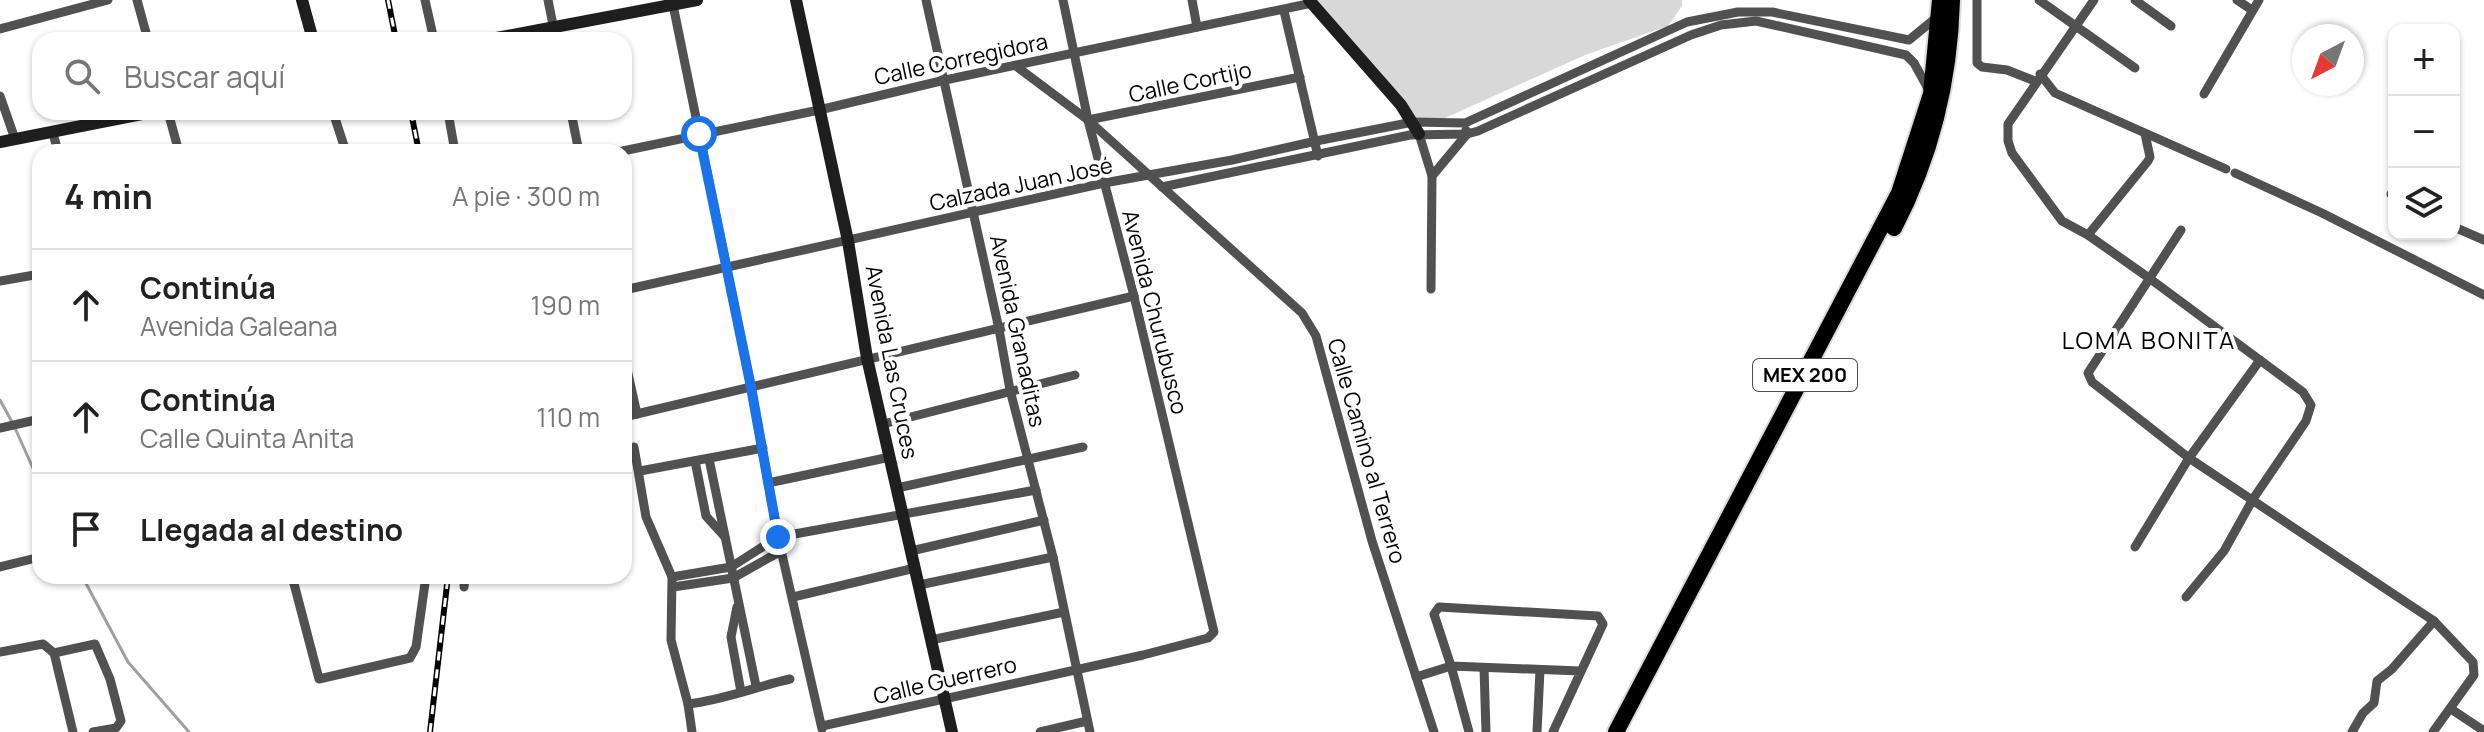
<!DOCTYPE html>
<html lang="es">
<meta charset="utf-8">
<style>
:root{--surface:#fff;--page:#f2f2f2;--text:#222;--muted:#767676;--line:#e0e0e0}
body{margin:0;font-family:Manrope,sans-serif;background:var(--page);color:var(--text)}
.controls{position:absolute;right:24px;top:24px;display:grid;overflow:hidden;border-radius:16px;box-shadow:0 2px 6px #0004}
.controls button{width:72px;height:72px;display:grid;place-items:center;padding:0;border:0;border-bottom:2px solid var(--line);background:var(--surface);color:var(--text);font:40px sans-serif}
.compass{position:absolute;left:2292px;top:24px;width:72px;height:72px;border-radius:50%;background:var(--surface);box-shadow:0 2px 6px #0004;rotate:221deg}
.stop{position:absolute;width:24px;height:24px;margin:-18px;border:6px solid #1a73e8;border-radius:50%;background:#fff}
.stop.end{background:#1a73e8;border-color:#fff;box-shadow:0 2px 8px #0008}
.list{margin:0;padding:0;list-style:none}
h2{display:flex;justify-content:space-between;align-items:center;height:104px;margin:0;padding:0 32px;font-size:34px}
h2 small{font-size:26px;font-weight:400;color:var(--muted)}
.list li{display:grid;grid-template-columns:52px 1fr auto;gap:24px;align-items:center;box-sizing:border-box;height:112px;padding:0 32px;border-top:2px solid var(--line)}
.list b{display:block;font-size:30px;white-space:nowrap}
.list p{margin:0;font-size:26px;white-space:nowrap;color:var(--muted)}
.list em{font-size:26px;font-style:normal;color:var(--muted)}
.icon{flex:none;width:44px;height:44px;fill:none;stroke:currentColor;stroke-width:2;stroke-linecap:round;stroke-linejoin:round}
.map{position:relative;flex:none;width:2484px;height:732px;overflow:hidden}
.search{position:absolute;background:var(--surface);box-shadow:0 2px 6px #0004;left:32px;top:32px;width:600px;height:88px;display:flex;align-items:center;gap:20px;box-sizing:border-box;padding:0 28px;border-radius:24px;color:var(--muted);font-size:30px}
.panel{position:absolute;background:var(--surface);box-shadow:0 2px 6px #0004;left:32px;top:144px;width:600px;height:440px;border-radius:24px}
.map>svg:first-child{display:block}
.green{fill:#d8d8d8}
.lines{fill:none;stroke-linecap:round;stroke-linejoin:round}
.stream{stroke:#9f9f9f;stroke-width:3}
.highway-casing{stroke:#dbdbdb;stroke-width:20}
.street{stroke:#515151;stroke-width:9}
.secondary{stroke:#1e1e1e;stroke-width:12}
.highway{stroke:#000;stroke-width:16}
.rail-casing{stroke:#000;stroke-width:6}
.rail{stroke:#fff;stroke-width:3;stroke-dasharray:9;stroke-linecap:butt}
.route{stroke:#1a73e8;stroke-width:10}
.labels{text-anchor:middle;stroke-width:8;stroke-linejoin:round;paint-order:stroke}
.shield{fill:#fff;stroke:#4c4c4c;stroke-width:2}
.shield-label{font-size:20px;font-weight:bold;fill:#000}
.street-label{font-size:22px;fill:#000;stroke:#fff}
.neighbourhood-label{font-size:24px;letter-spacing:2px;fill:#000;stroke:#fff}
</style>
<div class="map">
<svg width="2484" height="732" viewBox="0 0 2484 732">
<rect width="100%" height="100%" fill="#fff"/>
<!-- green -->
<polygon class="green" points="1306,0 1682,0 1682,6 1668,26 1585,55 1436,122 1402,116"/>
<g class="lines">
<!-- stream -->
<g class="stream">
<polyline points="0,400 12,422"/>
<polyline points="15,428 40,484"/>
<polyline points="82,576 128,662 189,732"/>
</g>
<defs>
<g id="highway">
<path d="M1894,228C1931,157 1950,80 1952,0"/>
<polyline points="1616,732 1899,193 1931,94 1940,0"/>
</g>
</defs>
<!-- highway casing -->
<use href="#highway" class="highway-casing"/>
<!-- street -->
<g class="street">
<polyline points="137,0 148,40"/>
<polyline points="425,0 434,40"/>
<polyline points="548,0 556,40"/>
<polyline points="672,0 751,387 778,537 822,729"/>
<polyline points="926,0 999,329 1010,390 1053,557 1090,732"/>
<polyline points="1192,0 1197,27"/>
<polyline points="1977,0 1977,63 1982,67 2007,70 2035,81"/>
<polyline points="2039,0 2135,68"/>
<polyline points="2094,0 2008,124 2008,141 2012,153 2062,221 2088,235 2149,278 2303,392 2311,405 2306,421 2253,499 2224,551 2186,597"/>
<polyline points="2135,0 2171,26"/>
<polyline points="2237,0 2252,10"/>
<polyline points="1284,11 1318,156"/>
<polyline points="0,29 108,0"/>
<polyline points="1016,66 1088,120 1302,313 1316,336 1372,541 1434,732"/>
<polyline points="2040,74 2055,93 2226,169"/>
<polyline points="2204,94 2259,0"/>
<polyline points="0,96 15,139"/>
<polyline points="168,112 179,152"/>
<polyline points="333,112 346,152"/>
<polyline points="448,112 455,152"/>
<polyline points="571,112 579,152"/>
<polyline points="1088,120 1300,77"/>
<polyline points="53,133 58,152"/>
<polyline points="1419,134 1432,176"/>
<polyline points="618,152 819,110 945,80 1312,3"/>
<polyline points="2235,173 2322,213 2484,295"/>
<polyline points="1162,187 1410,135 1467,134 1478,131 1691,35 1721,25 1756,21 1906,55 1914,63 1930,92"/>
<polyline points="2391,194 2394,196"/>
<polyline points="2454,227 2484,240"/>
<polyline points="2181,230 2088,373 2092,382 2189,458 2434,621 2473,662 2474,675 2433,732"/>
<polyline points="2088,235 2148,161 2150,157 2145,134"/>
<polyline points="0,281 40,274"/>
<polyline points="1431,289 1432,176 1467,134 1466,130"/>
<polyline points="624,290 1104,183 1232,160 1316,141 1413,122 1465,123 1687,22 1738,12 1772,12 1909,40 1937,17"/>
<polyline points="624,356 637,414"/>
<polyline points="624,417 1134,296"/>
<polyline points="883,424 1075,375"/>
<polyline points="0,428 40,419"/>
<polyline points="634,447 646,517 672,577 671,640 688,704 692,732"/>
<polyline points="709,459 756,686"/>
<polyline points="695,461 706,516 725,537"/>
<polyline points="640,471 763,448"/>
<polyline points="768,483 890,457"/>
<polyline points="897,488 1083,447"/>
<polyline points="2135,547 2189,458 2260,360"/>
<polyline points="911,551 1044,520"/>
<polyline points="0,567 40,557"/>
<polyline points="292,576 319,679 410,658 416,647 426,576"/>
<polyline points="672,577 731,567 778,537 1036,490"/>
<polyline points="919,585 1053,557"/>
<polyline points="464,587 465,576"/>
<polyline points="673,587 733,578 781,551"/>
<polyline points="793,597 915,568"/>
<polyline points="737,607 731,637 741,692"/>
<polyline points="931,640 1064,612"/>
<polyline points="0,652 43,644 54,653 95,644 110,679 121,721 116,728 93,732"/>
<polyline points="54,653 73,732"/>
<polyline points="1484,668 1486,732"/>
<polyline points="1416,677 1451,666 1469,732"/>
<path d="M688,704C723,700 755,687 790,679"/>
<polyline points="2451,709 2484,731"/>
<polyline points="822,726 1143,655 1208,638 1214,632 1134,296 1088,120 1063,0"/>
<polyline points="1040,732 1087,721"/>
<polyline points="1537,732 1540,670"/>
<polyline points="1553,732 1603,624 1598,616 1439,607 1434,614 1451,666 1580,671"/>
<polyline points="2352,732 2363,713 2374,703 2377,681 2392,669 2434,621"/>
</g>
<!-- secondary -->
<g class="secondary">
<polyline points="302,0 313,40"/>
<polyline points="796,0 848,241 867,358 952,732"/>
<polyline points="1309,0 1401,105 1419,134"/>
<polyline points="486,40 697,0"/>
<polyline points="0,142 152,112"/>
</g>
<!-- highway -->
<use href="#highway" class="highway"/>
<defs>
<g id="rail">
<polyline points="388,0 396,40"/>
<polyline points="411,112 419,152"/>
<polyline points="430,732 448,576"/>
</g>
</defs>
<!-- rail casing -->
<use href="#rail" class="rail-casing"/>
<!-- rail -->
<use href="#rail" class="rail"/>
</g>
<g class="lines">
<!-- route -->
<polyline class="route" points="699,134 751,387 778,537"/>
</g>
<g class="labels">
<!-- shield labels -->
<rect class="shield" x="1753" y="359" width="104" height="32" rx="6"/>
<g class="shield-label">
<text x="1805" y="382">MEX 200</text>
</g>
<!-- street labels -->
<g class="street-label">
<text transform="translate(961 59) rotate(-12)" y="8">Calle Corregidora</text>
<text transform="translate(1190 82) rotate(-12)" y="8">Calle Cortijo</text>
<text transform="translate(1021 184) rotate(-12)" y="8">Calzada Juan José</text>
<text transform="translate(1155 312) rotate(76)" y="8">Avenida Churubusco</text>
<text transform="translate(1018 331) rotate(78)" y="8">Avenida Granaditas</text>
<text transform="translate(892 362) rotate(79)" y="8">Avenida Las Cruces</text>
<text transform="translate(1367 451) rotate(74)" y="8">Calle Camino al Terrero</text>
<text transform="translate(945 680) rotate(-13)" y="8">Calle Guerrero</text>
</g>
<!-- neighbourhood labels -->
<g class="neighbourhood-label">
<text x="2149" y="349">LOMA BONITA</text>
</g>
</g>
</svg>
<div class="controls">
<button>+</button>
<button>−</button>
<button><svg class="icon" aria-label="layers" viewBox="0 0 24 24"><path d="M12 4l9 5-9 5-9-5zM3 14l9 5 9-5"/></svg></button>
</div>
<svg class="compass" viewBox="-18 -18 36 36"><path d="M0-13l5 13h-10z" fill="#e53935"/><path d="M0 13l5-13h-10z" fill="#767676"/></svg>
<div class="stop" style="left:699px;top:134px"></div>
<div class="stop end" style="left:778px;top:537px"></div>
<div class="search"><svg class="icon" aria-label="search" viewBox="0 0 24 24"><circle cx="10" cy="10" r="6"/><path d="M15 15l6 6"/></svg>Buscar aquí</div>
<section class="panel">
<h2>4 min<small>A pie · 300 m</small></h2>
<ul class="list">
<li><svg class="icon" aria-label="ahead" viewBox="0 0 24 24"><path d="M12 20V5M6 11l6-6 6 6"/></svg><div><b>Continúa</b><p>Avenida Galeana</p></div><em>190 m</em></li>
<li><svg class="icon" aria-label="ahead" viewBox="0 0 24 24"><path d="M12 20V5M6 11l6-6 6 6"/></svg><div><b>Continúa</b><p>Calle Quinta Anita</p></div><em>110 m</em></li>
<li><svg class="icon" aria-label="arrive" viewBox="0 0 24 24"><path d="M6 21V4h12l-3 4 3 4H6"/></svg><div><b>Llegada al destino</b></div></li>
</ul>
</section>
</div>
